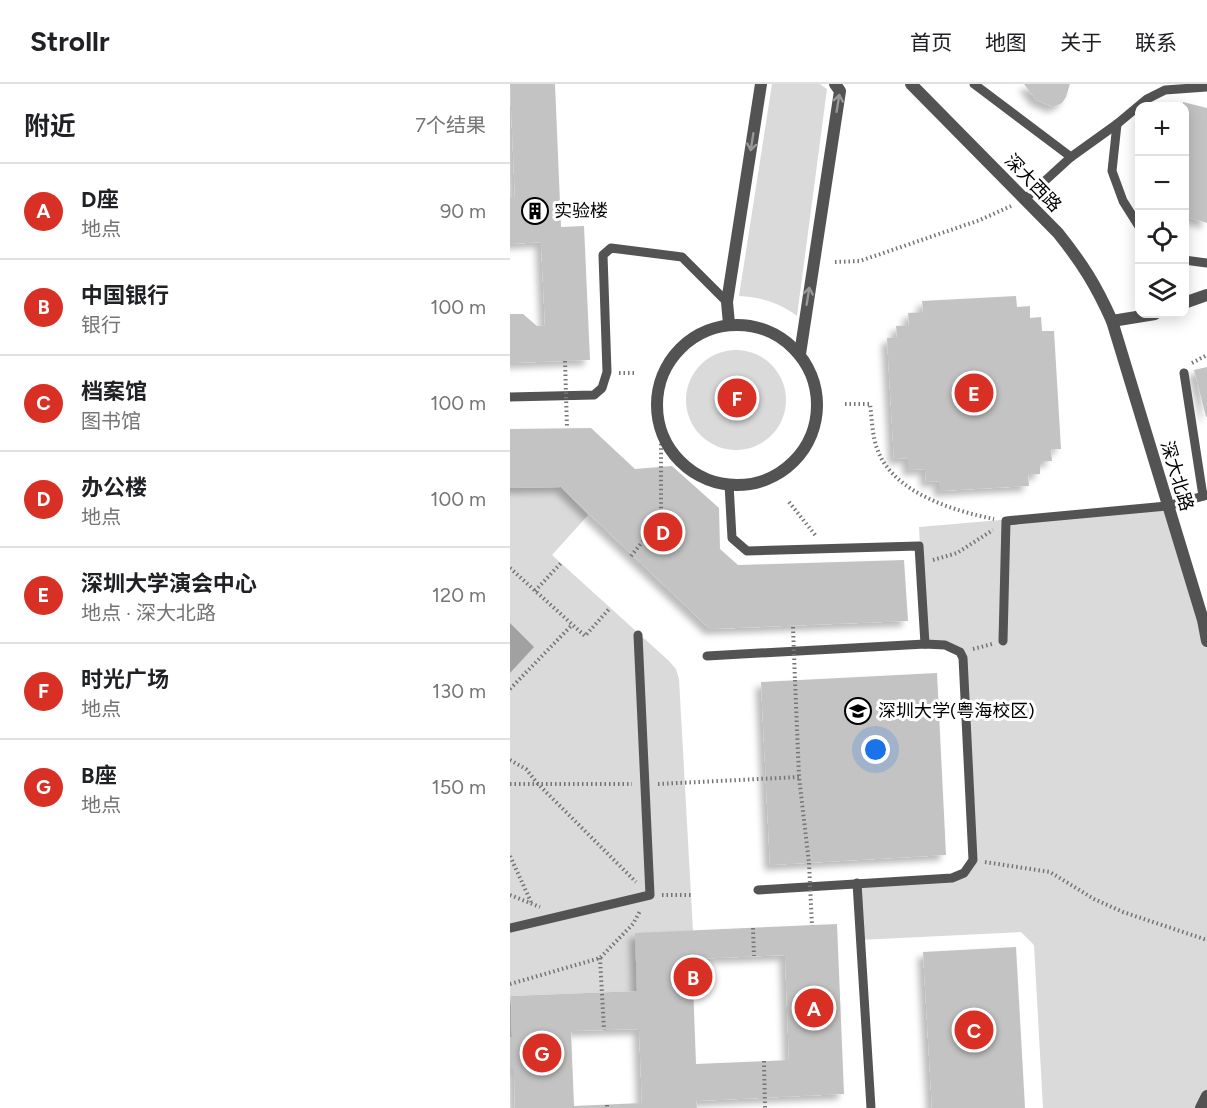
<!DOCTYPE html>
<html lang="zh">
<meta charset="utf-8">
<style>
:root{--surface:#fff;--page:#f2f2f2;--text:#202124;--muted:#757577;--line:#e0e0e0;--accent:#d93025}
body{margin:0;font-family:Figtree,"Noto Sans SC",sans-serif;background:var(--page);color:var(--text)}
.controls{position:absolute;right:18px;top:18px;display:grid;overflow:hidden;border-radius:12px;box-shadow:0 3px 15px #0003}
.controls button{width:54px;height:54px;display:grid;place-items:center;padding:0;border:0;border-bottom:2px solid var(--line);background:var(--surface);color:var(--text);font:30px sans-serif}
.you{position:absolute;left:366px;top:666px;width:21px;height:21px;margin:-15px;border:4px solid #fff;border-radius:50%;background:#1a73e8;box-shadow:0 0 0 9px #1a73e833}
.badge{display:grid;place-items:center;width:39px;height:39px;border-radius:50%;background:var(--accent);color:#fff;font-size:20px;font-weight:700}
.pin{position:absolute;translate:-50% -50%;border:3px solid #fff;box-shadow:0 2px 6px #0006}
.list{margin:0;padding:0;list-style:none}
h2{display:flex;justify-content:space-between;align-items:center;height:78px;margin:0;padding:0 24px;font-size:26px}
h2 small{font-size:20px;font-weight:400;color:var(--muted)}
.list li{display:grid;grid-template-columns:39px 1fr auto;gap:18px;align-items:center;box-sizing:border-box;height:96px;padding:0 24px;border-top:2px solid var(--line)}
.list b{display:block;font-size:22px;white-space:nowrap}
.list p{margin:0;font-size:20px;white-space:nowrap;color:var(--muted)}
.list em{font-size:20px;font-style:normal;color:var(--muted)}
.icon{flex:none;width:33px;height:33px;fill:none;stroke:currentColor;stroke-width:2;stroke-linecap:round;stroke-linejoin:round}
.map{position:relative;flex:none;width:697px;height:1024px;overflow:hidden}
header{display:flex;align-items:center;gap:36px;box-sizing:border-box;height:84px;padding:0 30px;background:var(--surface);border-bottom:2px solid var(--line)}
header strong{font-size:28px}
nav{display:flex;gap:33px;margin-inline-start:auto;font-size:21px}
main{display:flex}
aside{flex:1;background:var(--surface)}
.map>svg:first-child{display:block}
.green{fill:#dadada}
.water{fill:#a1a1a1}
.building{fill:#c3c3c3;fill-rule:evenodd;filter:url(#shadow)}
.lines{fill:none;stroke-linecap:round;stroke-linejoin:round}
.path{stroke:#757575;stroke-width:4;stroke-dasharray:1.5 3;stroke-linecap:butt}
.service{stroke:#535353;stroke-width:9}
.minor{stroke:#535353;stroke-width:12}
.path-bridge{stroke:#757575;stroke-width:4;stroke-dasharray:1.5 3;stroke-linecap:butt}
.oneway{stroke:#989898}
.labels{text-anchor:middle;stroke-width:6;stroke-linejoin:round;paint-order:stroke}
.street-label{font-size:18px;fill:#000;stroke:#fff}
.poi-label{font-size:18px;fill:#000;stroke:#fff;text-anchor:start}
</style>
<header>
<strong>Strollr</strong>
<nav><a>首页</a><a>地图</a><a>关于</a><a>联系</a></nav>
</header>
<main>
<aside>
<h2>附近<small>7个结果</small></h2>
<ul class="list">
<li><span class="badge">A</span><div><b>D座</b><p>地点</p></div><em>90 m</em></li>
<li><span class="badge">B</span><div><b>中国银行</b><p>银行</p></div><em>100 m</em></li>
<li><span class="badge">C</span><div><b>档案馆</b><p>图书馆</p></div><em>100 m</em></li>
<li><span class="badge">D</span><div><b>办公楼</b><p>地点</p></div><em>100 m</em></li>
<li><span class="badge">E</span><div><b>深圳大学演会中心</b><p>地点 · 深大北路</p></div><em>120 m</em></li>
<li><span class="badge">F</span><div><b>时光广场</b><p>地点</p></div><em>130 m</em></li>
<li><span class="badge">G</span><div><b>B座</b><p>地点</p></div><em>150 m</em></li>
</ul>
</aside>
<div class="map">
<svg width="697" height="1024" viewBox="0 0 697 1024">
<defs>
<filter id="shadow"><feDropShadow dx="-5.5" dy="5.5" stdDeviation="3" flood-color="#0004"/></filter>
</defs>
<rect width="100%" height="100%" fill="#fff"/>
<!-- green -->
<g class="green">
<path d="M262,0H310L317,5L287,232C270,219 251,213 229,212Z"/>
<circle cx="226" cy="316" r="50"/>
<polygon points="51,403 78,431 42,471 159,577 166,585 169,595 183,847 127,907 1,912 2,953 0,953 0,404"/>
<polygon points="657,422 697,557 697,1012 691,1024 533,1024 524,861 511,848 349,856 347,799 442,794 463,776 450,568 415,560 409,443"/>
</g>
<!-- water -->
<polygon class="water" points="0,539 24,563 0,589"/>
<!-- building -->
<g class="building">
<polygon points="0,0 45,0 51,143 74,142 80,276 0,279 0,230 13,230 27,242 35,241 31,158 0,160 0,113 5,113"/>
<polygon points="514,0 560,0 556,13 552,19 543,23 526,16"/>
<polygon points="673,18 697,24 697,139 674,132"/>
<polygon points="506,212 507,223 520,222 520,234 531,233 532,247 544,247 551,365 541,365 542,377 530,378 530,390 518,391 519,402 429,407 429,397 416,398 415,385 398,386 398,374 384,375 377,254 387,253 386,242 399,241 398,229 413,228 412,217"/>
<polygon points="697,283 697,333 696,333 684,286"/>
<polygon points="81,344 125,385 162,382 209,424 210,465 228,481 394,476 398,537 200,545 51,403 0,404 0,345"/>
<polygon points="427,589 436,771 260,781 251,598"/>
<path d="M327,840L334,1010L186,1017L187,1024H5L4,985H0V953H2L1,912L127,907L125,849ZM275,871L279,976L186,980L182,875ZM129,945L132,1019L64,1022L61,947Z"/>
<polygon points="506,863 515,1024 422,1024 413,868"/>
</g>
<g class="lines">
<!-- path -->
<g class="path">
<polyline points="325,178 350,177 470,136 501,122"/>
<polyline points="682,279 697,271"/>
<polyline points="109,289 125,289"/>
<path d="M335,320H360C362,335 362,353 368,367C384,409 444,427 484,435"/>
<polyline points="279,418 306,452"/>
<polyline points="121,472 151,435 151,344"/>
<polyline points="423,476 447,469 483,446"/>
<polyline points="0,484 75,552 100,524"/>
<polyline points="25,507 51,479"/>
<polyline points="463,565 482,560"/>
<polyline points="285,596 289,693 299,779"/>
<polyline points="0,605 62,541"/>
<polyline points="0,676 16,685 28,700 126,798"/>
<polyline points="0,700 122,700"/>
<polyline points="148,700 289,693"/>
<polyline points="0,772 21,818"/>
<polyline points="475,778 540,788 584,815 613,828 697,856"/>
<polyline points="0,811 30,823"/>
<polyline points="152,811 181,811"/>
<polyline points="243,844 244,872"/>
<polyline points="90,874 94,946"/>
<polyline points="0,900 90,874 123,840 130,827"/>
<polyline points="254,977 255,1024"/>
<polyline points="97,1021 97,1024"/>
</g>
<!-- service -->
<g class="service">
<polyline points="464,0 561,73"/>
<polyline points="607,40 602,87 613,117 630,144"/>
<polyline points="515,115 561,73 607,40 637,15 655,6 697,3"/>
<polyline points="674,176 697,179"/>
<polyline points="674,289 693,412"/>
<polyline points="0,313 84,311 92,304 97,288 93,171 101,164 172,173 217,218"/>
<polyline points="219,400 222,454 237,467 409,462 415,560"/>
<polyline points="493,557 496,437 657,422 697,411"/>
<polyline points="197,572 415,560 435,561 450,568 453,574 463,776 454,789 442,794 248,806"/>
<polyline points="347,799 361,1024"/>
<polyline points="0,844 140,811 128,551"/>
</g>
<!-- minor -->
<g class="minor">
<path d="M401,0L548,149C572,179 586,201 602,237L693,536L697,557"/>
<polyline points="674,219 697,211"/>
<polyline points="602,237 645,230"/>
<polyline points="219,240 217,218 251,0"/>
<circle cx="227" cy="321" r="80"/>
<polyline points="290,270 330,7 325,0"/>
<polyline points="691,1024 697,1012"/>
</g>
<!-- path-bridge -->
<g class="path-bridge">
<polyline points="55,277 57,344"/>
<polyline points="283,543 285,596"/>
<polyline points="299,779 302,842"/>
</g>
</g>
<!-- one-way arrows -->
<defs><path id="oneway-shaft" d="M-6 0H5M1.5-3L5.5 0L1.5 3" fill="none" stroke-width="1.6" stroke-linecap="round" stroke-linejoin="round" transform="scale(1.5)"/></defs>
<g class="oneway">
<use href="#oneway-shaft" transform="translate(328 19) rotate(-81)"/>
<use href="#oneway-shaft" transform="translate(242 58) rotate(99)"/>
<use href="#oneway-shaft" transform="translate(298 212) rotate(-81)"/>
</g>
<!-- icons -->
<defs>
<symbol id="building-ring" viewBox="-11 -11 22 22"><circle r="9.5" fill="#fff" stroke="#000" stroke-width="1.5"/><path d="M-4-6H4V6H1V3H-1V6H-4ZM-2.5-4.3h1.7v1.8h-1.7ZM.8-4.3h1.7v1.8H.8ZM-2.5-1h1.7V.8h-1.7ZM.8-1h1.7V.8H.8Z" fill="#000"/></symbol>
<symbol id="university-ring" viewBox="-11 -11 22 22"><circle r="9.5" fill="#fff" stroke="#000" stroke-width="1.5"/><path d="M0-5L7-2L0 1L-7-2ZM-4 1L0 2.5L4 1V4Q0 6-4 4Z" fill="#000"/></symbol>
</defs>
<g fill-rule="evenodd">
<use href="#building-ring" x="10" y="112" width="30" height="30"/>
<use href="#university-ring" x="333" y="612" width="30" height="30"/>
</g>
<g class="labels">
<!-- street labels -->
<g class="street-label">
<text transform="translate(523 99) rotate(46)" y="6">深大西路</text>
<text transform="translate(667 392) rotate(73)" y="6">深大北路</text>
</g>
<!-- poi labels -->
<g class="poi-label">
<text x="44" y="133">实验楼</text>
<text x="368" y="633">深圳大学(粤海校区)</text>
</g>
</g>
</svg>
<div class="controls">
<button>+</button>
<button>−</button>
<button><svg class="icon" aria-label="locate" viewBox="0 0 24 24"><circle cx="12" cy="12" r="6"/><path d="M12 2v4M12 18v4M2 12h4M18 12h4"/></svg></button>
<button><svg class="icon" aria-label="layers" viewBox="0 0 24 24"><path d="M12 4l9 5-9 5-9-5zM3 14l9 5 9-5"/></svg></button>
</div>
<div class="you"></div>
<div class="pin badge" style="left:304px;top:924px">A</div>
<div class="pin badge" style="left:183px;top:893px">B</div>
<div class="pin badge" style="left:464px;top:946px">C</div>
<div class="pin badge" style="left:153px;top:448px">D</div>
<div class="pin badge" style="left:464px;top:309px">E</div>
<div class="pin badge" style="left:227px;top:314px">F</div>
<div class="pin badge" style="left:32px;top:969px">G</div>
</div>
</main>
